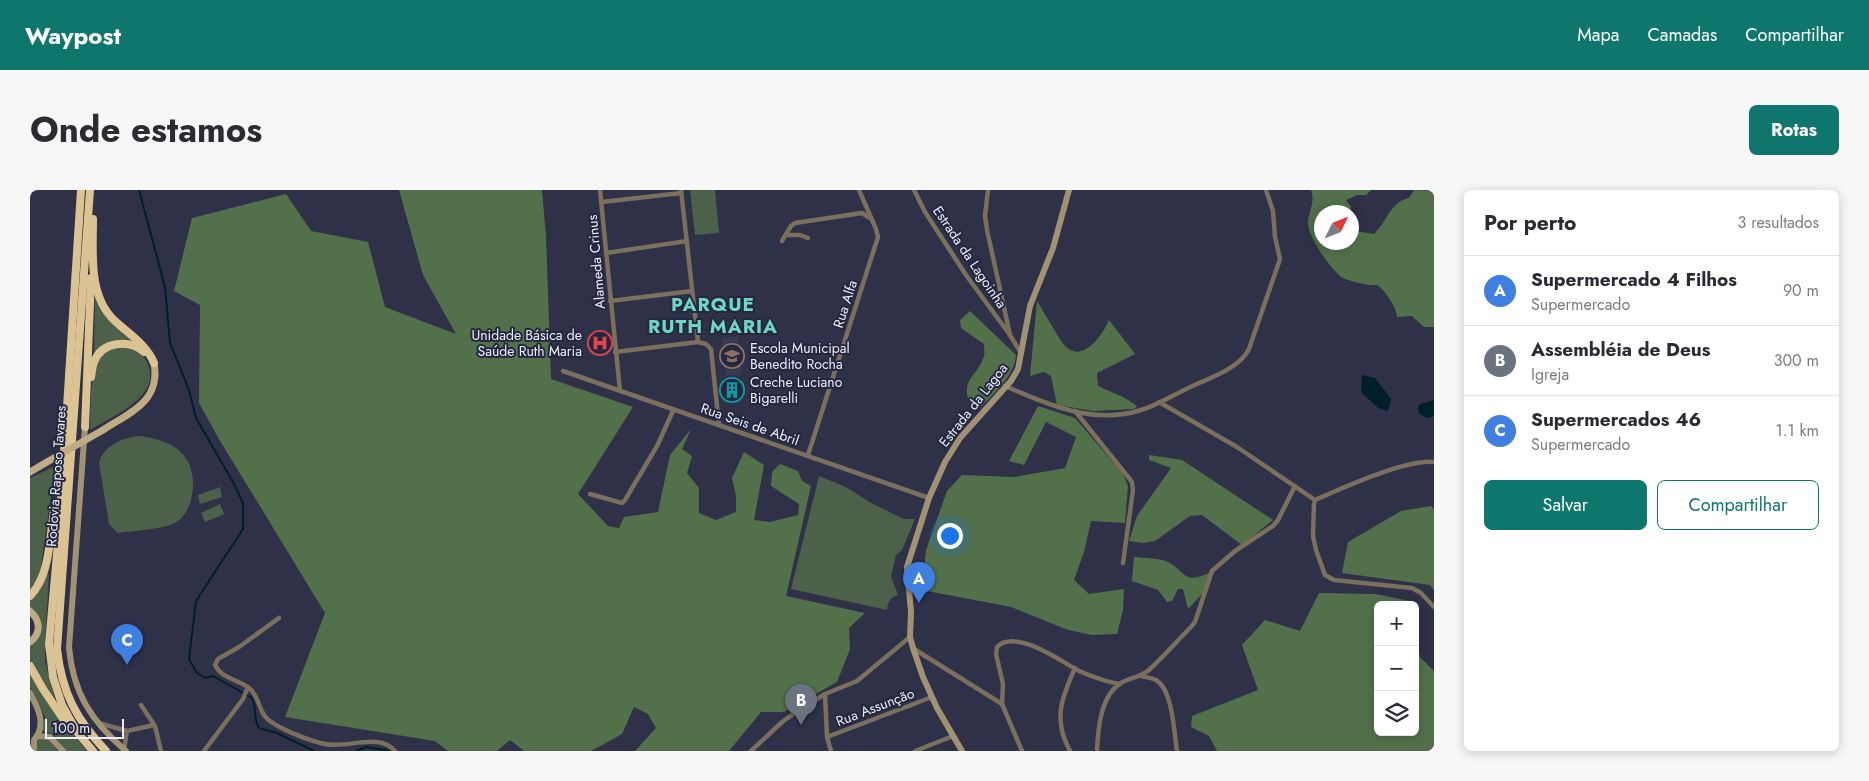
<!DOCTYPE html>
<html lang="pt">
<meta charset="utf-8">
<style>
:root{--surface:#fff;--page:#f7f7f7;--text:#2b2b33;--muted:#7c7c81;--line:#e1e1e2;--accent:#0f766e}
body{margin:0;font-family:Jost,sans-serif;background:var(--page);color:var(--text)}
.controls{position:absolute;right:15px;bottom:15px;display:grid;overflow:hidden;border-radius:8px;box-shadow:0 2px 12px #0003}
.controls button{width:45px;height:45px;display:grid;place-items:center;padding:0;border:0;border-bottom:1px solid var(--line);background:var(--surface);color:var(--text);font:25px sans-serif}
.compass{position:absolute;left:1284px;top:15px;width:45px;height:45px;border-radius:50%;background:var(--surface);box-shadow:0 2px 12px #0003;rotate:47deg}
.scale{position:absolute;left:15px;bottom:12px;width:79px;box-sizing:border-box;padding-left:5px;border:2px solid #ebeefd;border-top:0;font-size:14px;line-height:18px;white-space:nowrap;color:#ebeefd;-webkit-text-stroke:4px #24273d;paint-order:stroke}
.you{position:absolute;left:919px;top:345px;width:18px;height:18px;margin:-12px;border:4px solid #fff;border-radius:50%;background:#1a73e8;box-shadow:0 0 0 8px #1a73e833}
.badge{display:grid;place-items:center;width:32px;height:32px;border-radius:50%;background:var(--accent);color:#fff;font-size:16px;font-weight:700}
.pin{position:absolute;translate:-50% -41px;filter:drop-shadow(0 1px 2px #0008)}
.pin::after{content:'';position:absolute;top:26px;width:18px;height:15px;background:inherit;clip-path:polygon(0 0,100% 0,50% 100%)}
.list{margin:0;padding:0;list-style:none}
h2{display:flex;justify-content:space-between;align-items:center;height:65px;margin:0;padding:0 20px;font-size:21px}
h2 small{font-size:16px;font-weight:400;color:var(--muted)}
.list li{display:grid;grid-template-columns:32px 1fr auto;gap:15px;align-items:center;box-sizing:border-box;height:70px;padding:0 20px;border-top:1px solid var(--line)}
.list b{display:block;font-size:19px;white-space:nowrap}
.list p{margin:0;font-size:16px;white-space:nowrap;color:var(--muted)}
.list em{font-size:16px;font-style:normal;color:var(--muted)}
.actions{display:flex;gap:10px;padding:15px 20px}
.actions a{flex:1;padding:11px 0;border:1px solid var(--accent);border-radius:8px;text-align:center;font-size:18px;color:var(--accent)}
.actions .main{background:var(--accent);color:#fff}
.icon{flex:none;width:28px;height:28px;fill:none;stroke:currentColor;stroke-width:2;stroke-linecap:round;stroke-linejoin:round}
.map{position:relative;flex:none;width:1404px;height:561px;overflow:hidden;border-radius:8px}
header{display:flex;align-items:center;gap:30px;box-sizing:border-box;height:70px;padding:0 25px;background:var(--accent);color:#fff}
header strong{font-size:24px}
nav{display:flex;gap:28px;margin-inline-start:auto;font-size:18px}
.intro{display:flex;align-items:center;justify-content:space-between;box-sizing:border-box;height:120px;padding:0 30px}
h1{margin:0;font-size:35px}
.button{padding:12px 22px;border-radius:8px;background:var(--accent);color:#fff;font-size:18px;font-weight:700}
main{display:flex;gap:30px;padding:0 30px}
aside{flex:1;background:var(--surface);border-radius:8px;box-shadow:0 2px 12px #0003}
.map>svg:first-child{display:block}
.built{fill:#353a55}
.green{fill:#4d6049}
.forest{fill:#52714b}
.water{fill:#002029}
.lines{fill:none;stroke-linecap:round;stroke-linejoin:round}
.stream{stroke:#002029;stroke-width:2}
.street{stroke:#7a705d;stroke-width:4.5}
.secondary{stroke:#a19273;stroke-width:6}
.primary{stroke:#c0ac84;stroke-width:7}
.highway{stroke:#dbc393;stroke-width:8}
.primary-bridge{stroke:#c0ac84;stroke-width:7}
.labels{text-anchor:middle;stroke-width:4;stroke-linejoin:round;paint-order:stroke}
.street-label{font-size:14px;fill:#ebeefd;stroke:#24273d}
.poi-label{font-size:14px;fill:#ebeefd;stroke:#24273d;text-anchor:start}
.district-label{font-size:19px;font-weight:bold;letter-spacing:1px;fill:#6ed6c7;stroke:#24273d}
</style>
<header>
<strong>Waypost</strong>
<nav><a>Mapa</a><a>Camadas</a><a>Compartilhar</a></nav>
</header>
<div class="intro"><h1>Onde estamos</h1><a class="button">Rotas</a></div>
<main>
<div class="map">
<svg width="1404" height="561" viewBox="0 0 1404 561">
<rect width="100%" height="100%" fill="#2e3147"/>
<!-- built -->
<polygon class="built" points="708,146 712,185 696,186 692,148"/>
<!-- green -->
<g class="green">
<polygon points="660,0 685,0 689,43 665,45"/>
<path d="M65,103L106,153C89,148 76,151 64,164Z"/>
<path d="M93,156C105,160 115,164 119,177C129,208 81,227 60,240C61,222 59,183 69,168C75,160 84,158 93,156Z"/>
<path d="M110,246C128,249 147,253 157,270C168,288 164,322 145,333C135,339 101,341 88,343L79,334L69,273C73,256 93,247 110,246Z"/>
<polygon points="25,276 10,384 0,401 0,288"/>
<path d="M789,286L816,297L841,313L874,329H885L872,360L866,365L861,386L868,405C859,408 858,412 857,420L761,399Z"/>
<polygon points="190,297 192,307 170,314 168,305"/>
<polygon points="190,314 194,324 175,332 171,323"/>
<path d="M18,381L19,386L15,450V471L26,513L19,505L0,470V456C15,445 15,428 0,417V411L11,397Z"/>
<polygon points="0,481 28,527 57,561 35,561 23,544 12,541 15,527 0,497"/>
<polygon points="9,549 19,550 28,561 6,561 7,552"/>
</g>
<!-- forest -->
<g class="forest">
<polygon points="369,0 512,0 516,46 521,189 603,217 548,304 578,336 589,338 594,327 628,322 640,265 661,239 652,259 662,266 657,283 669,298 669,323 686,330 706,322 706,306 702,288 714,262 734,275 724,330 740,332 768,325 769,314 741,296 742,282 750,274 768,281 772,291 781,296 756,406 835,423 819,438 820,459 807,492 754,522 731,522 699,561 605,561 626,538 618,524 604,517 592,544 561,561 494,561 480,550 467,561 418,561 405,551 255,527 295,423 189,249 169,213 170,115 144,101 162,28 256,4 281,41 338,52 355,117 426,144 393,85"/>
<path d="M1281,0H1341L1336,5H1327L1316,10L1321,17L1320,22H1292V52H1322V36L1326,41L1344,44C1357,32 1360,12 1379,8L1384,0L1404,1V137H1394L1382,126L1367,127C1367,118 1355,100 1347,95C1345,95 1341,95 1339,95C1333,94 1314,90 1310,86C1299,76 1276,45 1278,30C1280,20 1285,10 1281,0Z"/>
<path d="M1007,111C1013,120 1030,151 1036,157C1054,173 1073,144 1079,130L1105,164L1067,183L1068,196L1095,208L1107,216L1104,219L1063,221L1027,215L1021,186L1014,182L1000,186Z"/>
<path d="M940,121L986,165C984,187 964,203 950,218L939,212C931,188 948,186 954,166C955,163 954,158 954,154L931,138L930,130Z"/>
<polygon points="1008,216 1045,228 1093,284 1098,296 1095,333 1061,331 1054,362 1044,390 1059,404 1094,399 1093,420 1087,444 1062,445 1038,440 981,417 892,400 896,360 917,301 932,285 984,287 1035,278 1046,247 1016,232 994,275 979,271"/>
<polygon points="1119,265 1152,270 1243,330 1212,355 1172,325 1160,326 1125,351 1113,353 1099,351 1107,326 1141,278 1119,270"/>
<polygon points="1401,316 1404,319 1404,400 1400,395 1312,383 1318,352 1371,321"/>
<path d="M1104,367C1114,368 1127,368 1136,371C1157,381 1152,396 1181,382L1172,404L1158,419L1153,399H1148L1142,411L1137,412L1128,400L1102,391Z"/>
<polygon points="1289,403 1345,404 1380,411 1381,415 1348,415 1348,542 1385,542 1385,440 1390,467 1404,481 1404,561 1187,561 1179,546 1161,537 1162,526 1228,500 1212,455 1235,430 1270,441"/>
</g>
<!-- water -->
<g class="water">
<polygon points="1332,185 1345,188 1361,209 1358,221 1348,218 1331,202"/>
<polygon points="1404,210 1404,225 1402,227 1397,228 1389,223 1388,217 1390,214"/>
</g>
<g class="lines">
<!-- stream -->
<g class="stream">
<path d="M109,0L135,97L140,153L159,200L166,228L203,292L213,313V339L166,411L159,469L167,483L175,488L183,486L222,508C227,517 223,529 229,538L247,543L284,561"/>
<polyline points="326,561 336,557 360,561"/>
</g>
<!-- street -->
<g class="street">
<polyline points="570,0 590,201"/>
<polyline points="651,0 668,152"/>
<polyline points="884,0 895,22 936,85 980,145"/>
<polyline points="958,0 955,26 957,40 980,145 991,163"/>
<polyline points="572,12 651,3"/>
<polyline points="757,45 770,45 778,48"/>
<polyline points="752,51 761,36 765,33 832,23 840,28"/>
<polyline points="576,63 657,51"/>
<polyline points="580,111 662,101"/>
<polyline points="585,162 668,152 676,154 681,159 689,235"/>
<polyline points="533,181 899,308"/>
<path d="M975,196C1018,215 1064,235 1111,220C1130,214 1148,202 1167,194C1185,186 1210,177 1219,159L1250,69L1245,47L1243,21L1236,0"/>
<polyline points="1129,212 1207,257 1285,310"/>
<polyline points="1045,221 1102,292 1103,300 1093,373"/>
<polyline points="778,265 848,47 846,39 829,0"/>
<polyline points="560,304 592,313 595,310 627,256 643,221"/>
<polyline points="1285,310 1284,314 1283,346 1286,360 1295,385 1304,390 1382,398 1391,403 1404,417"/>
<path d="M1285,310C1312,298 1376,269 1404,272"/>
<path d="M249,428L209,457L188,469L185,475C191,488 209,490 219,498C228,505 228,516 234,525C242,537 280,551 295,554C317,559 349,542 365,561"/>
<polyline points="884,459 972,514 992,561"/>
<path d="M1111,486C1116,487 1122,488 1126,490C1143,500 1144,543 1147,561"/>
<polyline points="795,504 797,547 801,561"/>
<path d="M972,514L973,494L966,464L967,457C986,438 1032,472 1049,481C1063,487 1076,492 1090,494"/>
<polyline points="111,515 125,536 131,561"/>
<polyline points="69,533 97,541 94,560"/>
<polyline points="97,541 124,535"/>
<polyline points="797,547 902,507"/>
<polyline points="174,561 213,509 218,497"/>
<polyline points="721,561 752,532 769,520 795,504 827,491 880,447"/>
<polyline points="885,561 923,546"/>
<path d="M1040,561C1023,530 1031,509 1045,478"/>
<path d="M1067,561C1068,540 1070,506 1091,493C1100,488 1110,487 1119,480C1133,467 1146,452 1160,438L1165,432L1182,381L1205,361L1243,336L1248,330L1265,296"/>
</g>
<!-- secondary -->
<g class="secondary">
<path d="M55,237L39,457C43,503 61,531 96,561"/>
<path d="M0,503C8,518 17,535 4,550V561"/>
<polyline points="7,546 20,547 33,561"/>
<polyline points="932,561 907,518 893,487 883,458 880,447 881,422 877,377 899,308 915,272 930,248 981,191 988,179 1000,116 1023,58 1039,0"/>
</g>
<!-- primary -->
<g class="primary">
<path d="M73,240C101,222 131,211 124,173"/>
<polyline points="0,282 17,272"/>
<path d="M0,421C10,430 12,443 0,452"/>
</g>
<!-- highway -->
<g class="highway">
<polyline points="51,0 29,341 19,454 23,487 32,515 47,542 63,561"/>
<path d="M60,0L27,459C32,503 46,529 76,561"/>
<path d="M63,29C63,64 58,106 85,131C99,144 117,155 124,173"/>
<path d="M61,187C62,182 62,177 64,172C72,151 99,149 114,162"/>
<polyline points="55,237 61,88"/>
<path d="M0,406C23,382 18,343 26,312"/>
<polyline points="0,476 13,499 36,533"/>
</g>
<!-- primary-bridge -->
<polyline class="primary-bridge" points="17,272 73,240"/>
</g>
<!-- icons -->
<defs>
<symbol id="hospital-ring" viewBox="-11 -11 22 22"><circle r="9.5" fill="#24273d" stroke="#e0444e" stroke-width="1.5"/><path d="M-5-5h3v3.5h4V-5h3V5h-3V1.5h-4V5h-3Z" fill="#e0444e"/></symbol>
<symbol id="school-ring" viewBox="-11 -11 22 22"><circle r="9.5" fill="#24273d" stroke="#8d6e63" stroke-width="1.5"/><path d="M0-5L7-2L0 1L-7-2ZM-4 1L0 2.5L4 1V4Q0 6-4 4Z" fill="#8d6e63"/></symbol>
<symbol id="building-ring" viewBox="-11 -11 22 22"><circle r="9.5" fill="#24273d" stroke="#0f9aa8" stroke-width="1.5"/><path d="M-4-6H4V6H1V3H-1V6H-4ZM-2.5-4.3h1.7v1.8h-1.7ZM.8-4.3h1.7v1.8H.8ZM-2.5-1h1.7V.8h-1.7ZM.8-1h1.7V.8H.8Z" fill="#0f9aa8"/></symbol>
</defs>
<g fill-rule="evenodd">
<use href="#hospital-ring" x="556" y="139" width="28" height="28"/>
<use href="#school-ring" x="688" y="152" width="28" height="28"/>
<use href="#building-ring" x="688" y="186" width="28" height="28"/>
</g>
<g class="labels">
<!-- street labels -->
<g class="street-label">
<text transform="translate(940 67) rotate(56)" y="5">Estrada da Lagoinha</text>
<text transform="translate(566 72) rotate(-95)" y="5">Alameda Crinus</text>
<text transform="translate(815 114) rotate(-72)" y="5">Rua Alfa</text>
<text transform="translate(943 215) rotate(-52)" y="5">Estrada da Lagoa</text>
<text transform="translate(720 234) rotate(19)" y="5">Rua Seis de Abril</text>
<text transform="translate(26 286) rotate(-86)" y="5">Rodovia Raposo Tavares</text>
<text transform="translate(845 517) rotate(-21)" y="5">Rua Assunção</text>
</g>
<!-- poi labels -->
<g class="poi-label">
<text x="552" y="150" text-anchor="end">Unidade Básica de<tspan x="552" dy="16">Saúde Ruth Maria</tspan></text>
<text x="720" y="163">Escola Municipal<tspan x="720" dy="16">Benedito Rocha</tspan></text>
<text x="720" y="197">Creche Luciano<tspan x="720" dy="16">Bigarelli</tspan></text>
</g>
<!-- district labels -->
<g class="district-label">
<text x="683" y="121">PARQUE<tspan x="683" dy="22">RUTH MARIA</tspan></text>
</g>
</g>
</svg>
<div class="controls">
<button>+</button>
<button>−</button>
<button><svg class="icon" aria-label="layers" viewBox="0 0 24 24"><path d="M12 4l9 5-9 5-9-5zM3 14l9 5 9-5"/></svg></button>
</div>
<svg class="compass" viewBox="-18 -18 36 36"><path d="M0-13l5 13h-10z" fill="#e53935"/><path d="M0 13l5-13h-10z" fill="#7c7c81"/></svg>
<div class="scale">100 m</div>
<div class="you"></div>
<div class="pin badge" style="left:889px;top:413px;background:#3f7fe0">A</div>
<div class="pin badge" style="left:771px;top:535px;background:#6b7280">B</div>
<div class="pin badge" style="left:97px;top:475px;background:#3f7fe0">C</div>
</div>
<aside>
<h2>Por perto<small>3 resultados</small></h2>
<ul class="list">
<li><span class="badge" style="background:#3f7fe0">A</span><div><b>Supermercado 4 Filhos</b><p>Supermercado</p></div><em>90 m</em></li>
<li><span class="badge" style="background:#6b7280">B</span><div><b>Assembléia de Deus</b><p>Igreja</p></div><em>300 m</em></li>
<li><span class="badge" style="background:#3f7fe0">C</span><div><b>Supermercados 46</b><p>Supermercado</p></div><em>1.1 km</em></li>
</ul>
<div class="actions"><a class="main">Salvar</a><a>Compartilhar</a></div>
</aside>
</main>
